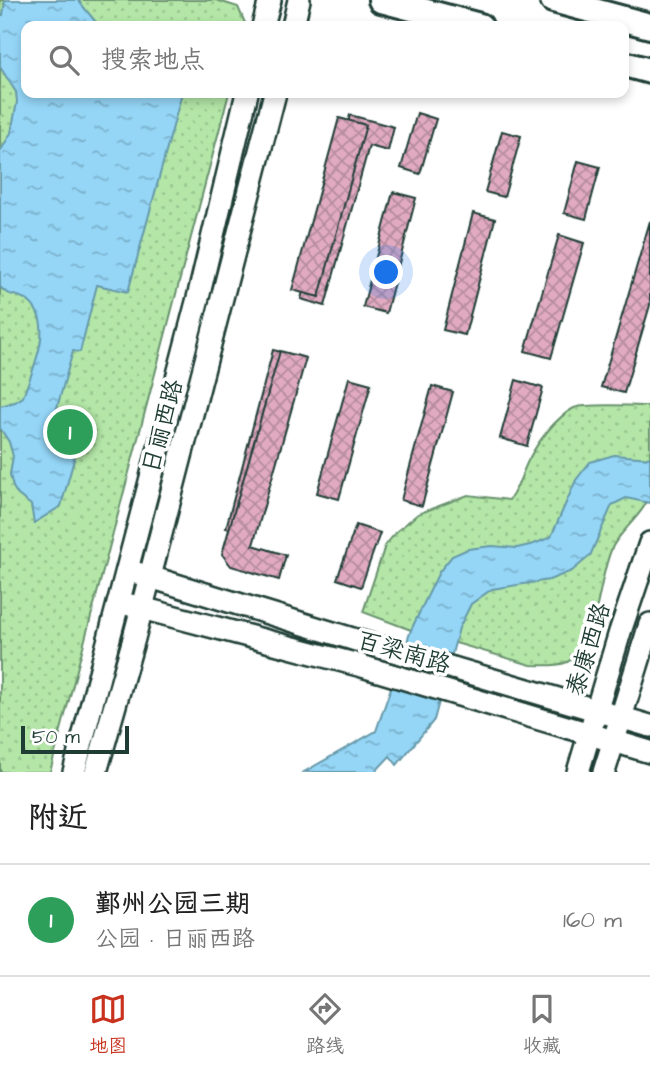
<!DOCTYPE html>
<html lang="zh">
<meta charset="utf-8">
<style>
:root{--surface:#fff;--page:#f2f2f2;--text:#222;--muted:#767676;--line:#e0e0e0;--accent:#c8321e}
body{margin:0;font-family:"Architects Daughter","LXGW WenKai TC",sans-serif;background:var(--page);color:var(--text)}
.scale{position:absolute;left:21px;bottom:18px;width:108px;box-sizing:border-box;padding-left:7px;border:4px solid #1f3d34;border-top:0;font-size:19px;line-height:24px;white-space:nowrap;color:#1f3d34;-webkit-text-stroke:5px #fff;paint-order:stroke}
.you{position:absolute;left:387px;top:273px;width:24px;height:24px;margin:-18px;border:5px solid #fff;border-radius:50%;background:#1a73e8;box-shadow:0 0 0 10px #1a73e833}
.badge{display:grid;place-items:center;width:46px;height:46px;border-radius:50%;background:var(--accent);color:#fff;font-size:23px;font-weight:700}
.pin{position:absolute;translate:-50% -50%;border:4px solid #fff;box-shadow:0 2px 7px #0006}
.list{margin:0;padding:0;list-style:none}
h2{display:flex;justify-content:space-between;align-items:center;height:91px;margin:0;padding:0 28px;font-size:30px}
h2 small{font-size:23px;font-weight:400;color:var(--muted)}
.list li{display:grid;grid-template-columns:46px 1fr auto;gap:21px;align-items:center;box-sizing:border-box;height:112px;padding:0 28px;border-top:2px solid var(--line)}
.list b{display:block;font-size:26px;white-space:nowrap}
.list p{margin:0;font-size:23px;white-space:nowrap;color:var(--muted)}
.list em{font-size:23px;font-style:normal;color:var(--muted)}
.icon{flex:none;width:38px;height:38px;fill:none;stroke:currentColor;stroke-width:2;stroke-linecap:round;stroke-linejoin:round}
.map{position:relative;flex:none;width:650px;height:772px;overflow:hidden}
.search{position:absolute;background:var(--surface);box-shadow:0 4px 10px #0003;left:21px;right:21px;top:21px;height:77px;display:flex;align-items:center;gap:18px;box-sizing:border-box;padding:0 24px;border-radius:14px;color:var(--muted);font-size:26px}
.sheet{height:203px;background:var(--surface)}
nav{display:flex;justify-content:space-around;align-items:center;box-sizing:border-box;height:98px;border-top:2px solid var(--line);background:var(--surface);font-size:19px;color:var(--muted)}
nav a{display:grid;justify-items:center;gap:4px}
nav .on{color:var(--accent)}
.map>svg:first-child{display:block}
.park{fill:url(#park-dots);stroke:#69926e;stroke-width:2}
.water{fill:url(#water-ripples);stroke:#6699a9;stroke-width:2}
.building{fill:url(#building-cross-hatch);stroke:#1f3d34;stroke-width:2}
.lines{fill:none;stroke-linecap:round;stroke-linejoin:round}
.secondary-casing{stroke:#1f3d34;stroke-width:26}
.primary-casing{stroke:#1f3d34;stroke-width:30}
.secondary{stroke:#fff;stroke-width:21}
.primary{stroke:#fff;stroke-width:24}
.secondary-bridge-casing{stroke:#1f3d34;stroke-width:26;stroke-linecap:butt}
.secondary-bridge{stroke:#fff;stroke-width:21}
.labels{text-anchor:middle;stroke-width:7;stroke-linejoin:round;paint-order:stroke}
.street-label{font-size:24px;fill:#1f3d34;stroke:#fff}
</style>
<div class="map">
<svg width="650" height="772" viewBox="0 0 650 772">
<defs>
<pattern id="park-dots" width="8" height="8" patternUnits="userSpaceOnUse" patternTransform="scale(1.75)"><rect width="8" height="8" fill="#b3e6a7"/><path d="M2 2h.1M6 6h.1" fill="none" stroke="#9ac690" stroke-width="1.8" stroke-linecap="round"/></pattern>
<pattern id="water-ripples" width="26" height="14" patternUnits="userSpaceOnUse" patternTransform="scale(1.75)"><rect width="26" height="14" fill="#95d6f7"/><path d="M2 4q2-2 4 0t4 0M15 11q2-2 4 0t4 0" fill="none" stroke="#79afc9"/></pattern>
<pattern id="building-cross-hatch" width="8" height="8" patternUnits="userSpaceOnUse" patternTransform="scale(1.75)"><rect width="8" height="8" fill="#e1aac1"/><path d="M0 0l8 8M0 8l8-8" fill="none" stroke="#b68c9e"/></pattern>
</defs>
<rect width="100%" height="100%" fill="#fff"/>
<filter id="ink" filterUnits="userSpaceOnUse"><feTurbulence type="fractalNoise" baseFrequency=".0143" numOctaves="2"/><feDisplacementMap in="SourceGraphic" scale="14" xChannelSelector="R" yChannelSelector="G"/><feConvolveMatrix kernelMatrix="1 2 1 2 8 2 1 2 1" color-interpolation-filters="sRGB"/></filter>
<g filter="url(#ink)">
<!-- park -->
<g class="park">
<polygon points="0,0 216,0 238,7 245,23 245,26 26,26 26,93 229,93 50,772 0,772"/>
<path d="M650,406V494C644,514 623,528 613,546C597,577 600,642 569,661C558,667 543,665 531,665L411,630L363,612L385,546L397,531L418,514L468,495L509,500C519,487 521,475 528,461C537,443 555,418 574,408C585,403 635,406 650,406Z"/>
</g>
<!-- water -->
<g class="water">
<path d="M5,0H78L99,26H26V93H182L128,292L97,285L80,352L73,351L53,422L82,431L61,506L34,523L31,505L18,495L13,487L10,475L13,456L9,442L0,428V406L15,402L23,397C33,368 56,324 28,301C18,293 10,298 0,287V152L11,133L17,102L16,92L0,67V15H3Z"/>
<polygon points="614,455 650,458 650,503 626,498 612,505 590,556 572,571 549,580 492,589 471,604 459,628 434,720 397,765 390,756 375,772 304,772 376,731 411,630 439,572 452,556 468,549 492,546 517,548 534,544 551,537 576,480 590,462"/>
</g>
<!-- building -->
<g class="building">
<polygon points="417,113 436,119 420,174 401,168"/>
<polygon points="350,115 394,127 388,151 369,146 325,306 301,299"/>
<polygon points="339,118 366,125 319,297 292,290"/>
<polygon points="502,131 521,136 504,197 485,192"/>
<polygon points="578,161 600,167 586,219 564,213"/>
<polygon points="393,192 416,198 386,313 363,307"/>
<polygon points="473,213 495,219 465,335 443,330"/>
<polygon points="650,221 650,305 624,393 601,387"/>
<polygon points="559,235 584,243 551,358 525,351"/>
<polygon points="273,350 298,356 250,534 226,528"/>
<polygon points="280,351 306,358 253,545 286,555 279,580 231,566 222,554"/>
<polygon points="349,378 371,384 339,499 317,493"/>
<polygon points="516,380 543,388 527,446 500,438"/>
<polygon points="432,386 453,392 422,506 401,500"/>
<polygon points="356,525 380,533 361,587 337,579"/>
</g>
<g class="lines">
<defs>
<g id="secondary">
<polyline points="263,26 270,0"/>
<polyline points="293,26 299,0"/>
<polyline points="137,573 369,644"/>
<polyline points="130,605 362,666 650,752"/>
<polyline points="453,668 650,726"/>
<polyline points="74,772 198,298 247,93"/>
<polyline points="96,772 133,642 275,93"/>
<polyline points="578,772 620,632 650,543"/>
<polyline points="604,772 650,624"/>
</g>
<g id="primary">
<polyline points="381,0 480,26"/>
<polyline points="553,0 650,26"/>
<polyline points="624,64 650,71"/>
</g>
</defs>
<!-- secondary casing -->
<use href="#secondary" class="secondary-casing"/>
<!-- primary casing -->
<use href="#primary" class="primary-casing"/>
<!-- secondary -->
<use href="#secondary" class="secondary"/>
<!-- primary -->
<use href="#primary" class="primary"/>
<defs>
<polyline id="secondary-bridge" points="369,644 453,668"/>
</defs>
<!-- secondary-bridge casing -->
<use href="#secondary-bridge" class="secondary-bridge-casing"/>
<!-- secondary-bridge -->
<use href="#secondary-bridge" class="secondary-bridge"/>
</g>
</g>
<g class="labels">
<!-- street labels -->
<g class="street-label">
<text transform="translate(162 426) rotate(-75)" y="8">日丽西路</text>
<text transform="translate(588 649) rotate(-73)" y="8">泰康西路</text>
<text transform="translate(404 652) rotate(16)" y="8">百梁南路</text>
</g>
</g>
</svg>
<div class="scale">50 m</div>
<div class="you"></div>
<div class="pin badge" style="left:70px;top:432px;background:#2e9e5b">1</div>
<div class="search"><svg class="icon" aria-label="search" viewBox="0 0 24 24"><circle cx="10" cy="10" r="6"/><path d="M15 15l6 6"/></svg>搜索地点</div>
</div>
<section class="sheet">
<h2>附近<small></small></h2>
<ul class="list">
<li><span class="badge" style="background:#2e9e5b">1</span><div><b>鄞州公园三期</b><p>公园 · 日丽西路</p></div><em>160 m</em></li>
</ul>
</section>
<nav>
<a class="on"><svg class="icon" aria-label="map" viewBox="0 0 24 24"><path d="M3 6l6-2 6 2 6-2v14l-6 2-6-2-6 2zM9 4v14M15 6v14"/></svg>地图</a>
<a><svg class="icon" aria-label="directions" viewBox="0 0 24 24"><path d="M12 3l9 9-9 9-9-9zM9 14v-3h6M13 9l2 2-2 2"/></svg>路线</a>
<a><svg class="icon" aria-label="saved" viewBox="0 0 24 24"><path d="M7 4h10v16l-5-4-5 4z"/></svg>收藏</a>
</nav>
